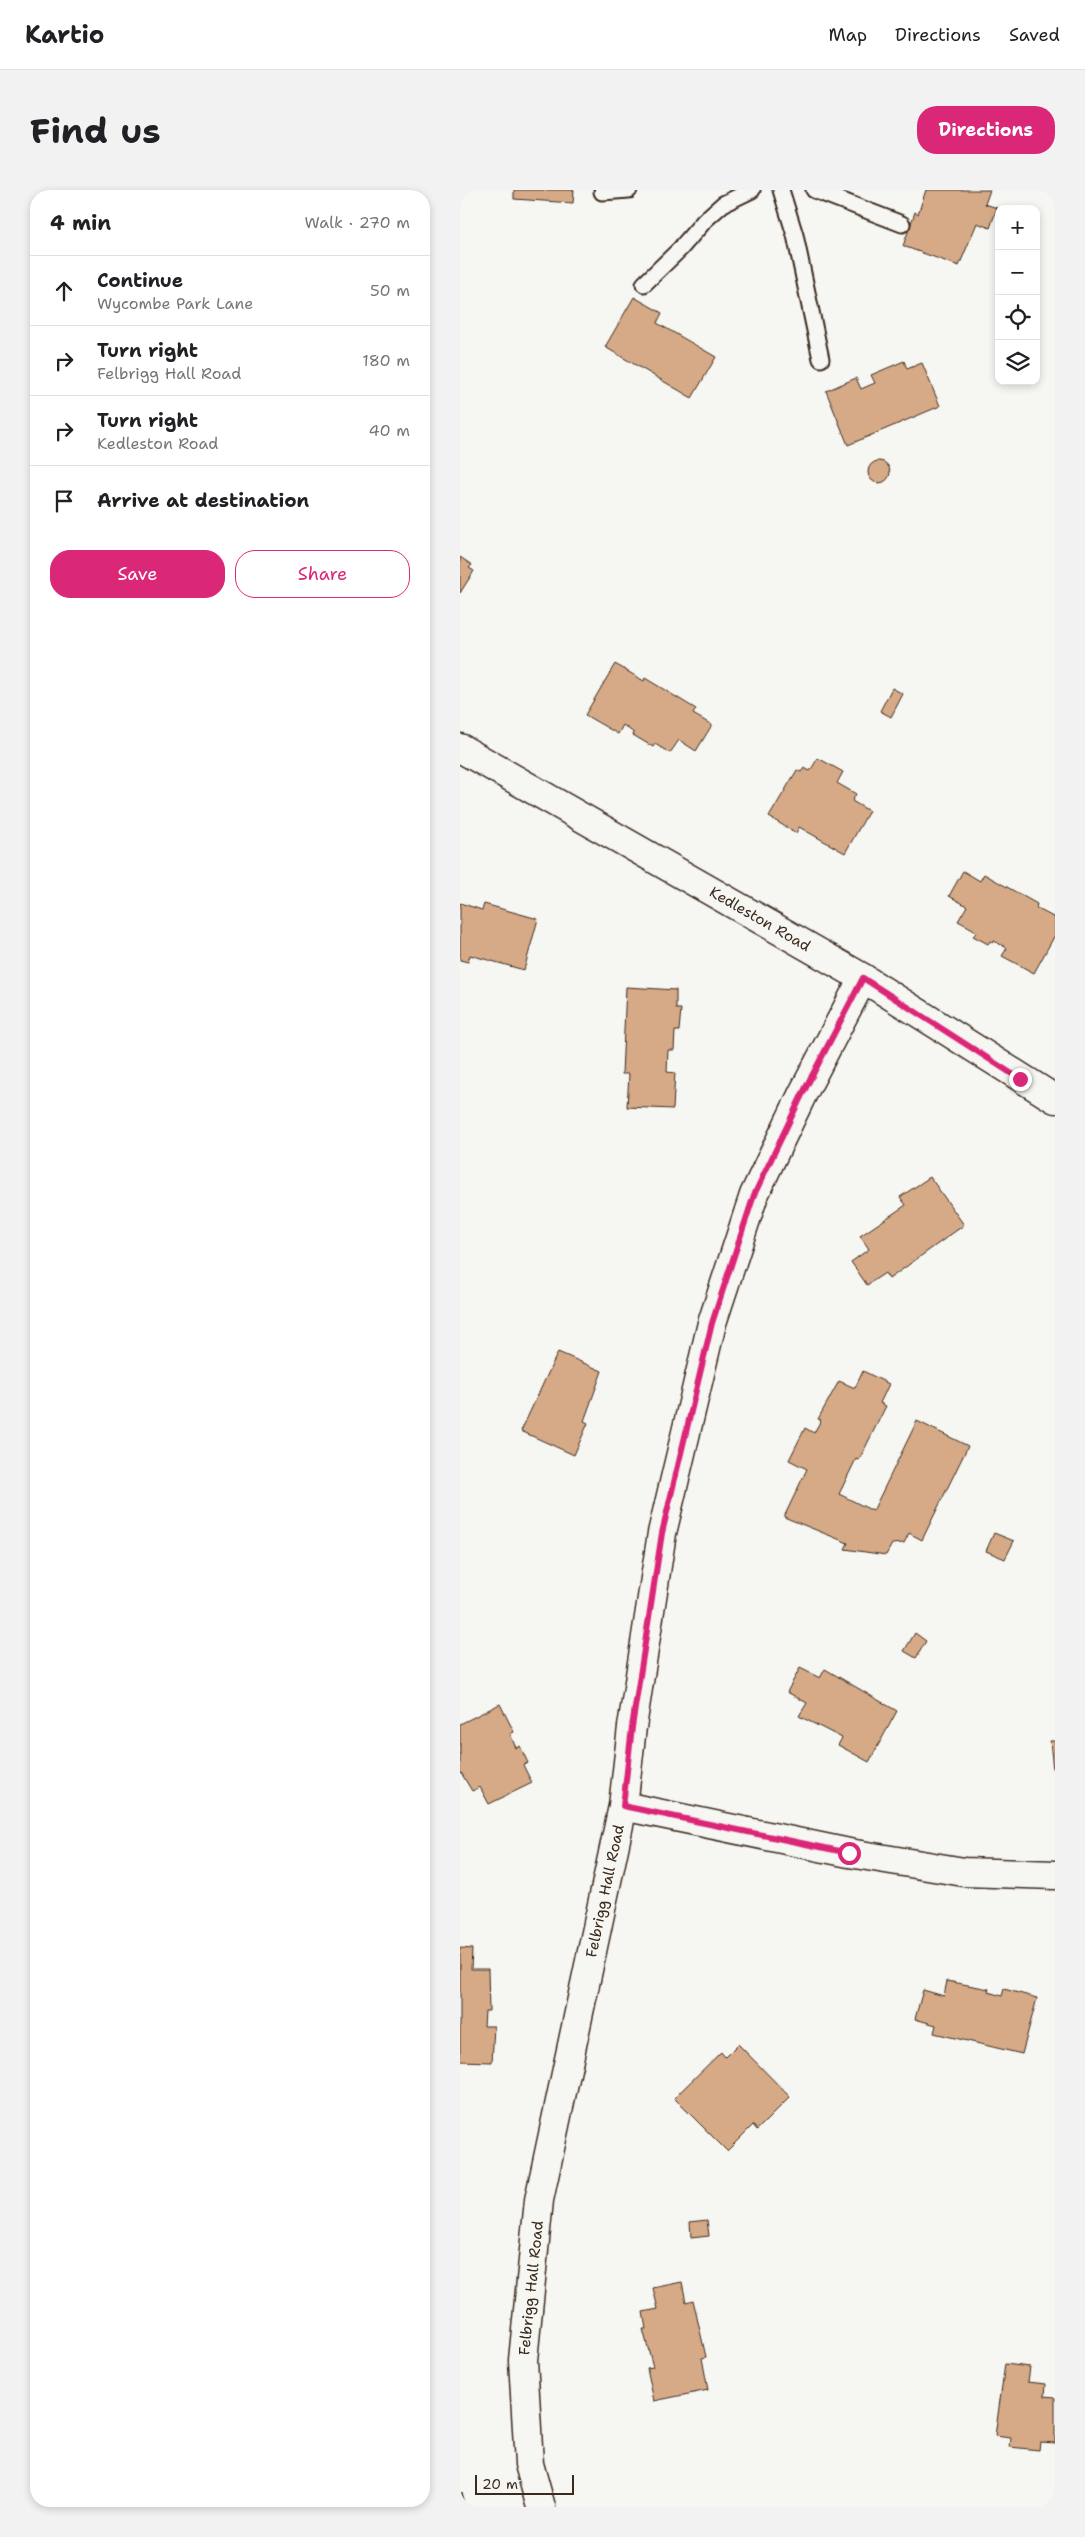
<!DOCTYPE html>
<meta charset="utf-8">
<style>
:root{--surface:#fff;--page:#f2f2f2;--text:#202124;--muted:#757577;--line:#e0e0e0;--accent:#db2777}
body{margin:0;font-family:"Shantell Sans",sans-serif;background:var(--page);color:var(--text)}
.controls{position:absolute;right:15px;top:15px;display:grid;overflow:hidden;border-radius:10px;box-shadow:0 2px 8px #0003}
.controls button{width:45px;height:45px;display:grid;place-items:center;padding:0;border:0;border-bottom:1px solid var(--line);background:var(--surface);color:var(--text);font:25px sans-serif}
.scale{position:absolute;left:15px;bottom:12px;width:99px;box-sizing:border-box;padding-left:5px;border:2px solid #3b2a1e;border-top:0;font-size:14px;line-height:18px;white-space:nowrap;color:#3b2a1e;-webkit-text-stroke:4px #f6f6f2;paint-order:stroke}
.stop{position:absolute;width:15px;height:15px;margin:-11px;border:4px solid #db2777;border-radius:50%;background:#fff}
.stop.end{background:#db2777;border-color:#fff;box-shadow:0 1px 5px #0008}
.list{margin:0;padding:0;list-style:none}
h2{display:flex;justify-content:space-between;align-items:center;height:65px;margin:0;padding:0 20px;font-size:21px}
h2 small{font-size:16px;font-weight:400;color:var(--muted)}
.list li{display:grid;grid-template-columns:32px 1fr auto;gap:15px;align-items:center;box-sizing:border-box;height:70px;padding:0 20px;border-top:1px solid var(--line)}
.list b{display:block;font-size:19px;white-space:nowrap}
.list p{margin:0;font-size:16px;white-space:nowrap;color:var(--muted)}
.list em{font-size:16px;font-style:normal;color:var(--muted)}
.actions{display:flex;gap:10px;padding:15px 20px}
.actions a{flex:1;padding:11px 0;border:1px solid var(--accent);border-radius:20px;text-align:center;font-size:18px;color:var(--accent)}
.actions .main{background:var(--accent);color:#fff}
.icon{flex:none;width:28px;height:28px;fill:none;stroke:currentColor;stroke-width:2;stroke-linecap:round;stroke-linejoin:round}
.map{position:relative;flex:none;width:595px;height:2317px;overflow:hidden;border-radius:20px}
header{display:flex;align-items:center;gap:30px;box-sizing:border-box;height:70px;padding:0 25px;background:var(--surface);border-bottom:1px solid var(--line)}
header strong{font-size:24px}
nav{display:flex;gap:28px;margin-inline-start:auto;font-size:18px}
.intro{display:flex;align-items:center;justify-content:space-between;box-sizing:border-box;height:120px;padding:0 30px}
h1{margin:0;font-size:35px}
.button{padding:12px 22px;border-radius:20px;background:var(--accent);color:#fff;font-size:18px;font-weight:700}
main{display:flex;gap:30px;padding:0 30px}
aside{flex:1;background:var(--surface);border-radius:20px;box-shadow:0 2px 8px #0003}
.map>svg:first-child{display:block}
.building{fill:#d6aa87;stroke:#3b2a1e}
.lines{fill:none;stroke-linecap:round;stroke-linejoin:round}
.lane-casing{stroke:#3b2a1e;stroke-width:19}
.street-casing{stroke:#3b2a1e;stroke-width:31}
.lane{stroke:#f6f6f2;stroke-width:15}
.street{stroke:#f6f6f2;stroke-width:28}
.route{stroke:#db2777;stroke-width:6}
.labels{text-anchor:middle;stroke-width:5;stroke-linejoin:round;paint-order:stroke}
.street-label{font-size:15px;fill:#3b2a1e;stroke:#f6f6f2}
</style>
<header>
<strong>Kartio</strong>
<nav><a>Map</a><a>Directions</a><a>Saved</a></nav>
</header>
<div class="intro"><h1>Find us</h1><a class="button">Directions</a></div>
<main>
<aside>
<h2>4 min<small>Walk · 270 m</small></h2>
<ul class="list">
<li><svg class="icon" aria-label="ahead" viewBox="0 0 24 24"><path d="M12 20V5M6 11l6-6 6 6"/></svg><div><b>Continue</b><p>Wycombe Park Lane</p></div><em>50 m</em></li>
<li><svg class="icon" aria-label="right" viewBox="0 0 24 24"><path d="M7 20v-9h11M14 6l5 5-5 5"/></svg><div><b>Turn right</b><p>Felbrigg Hall Road</p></div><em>180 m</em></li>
<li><svg class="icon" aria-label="right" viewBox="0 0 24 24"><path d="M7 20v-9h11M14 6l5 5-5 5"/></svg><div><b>Turn right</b><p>Kedleston Road</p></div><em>40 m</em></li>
<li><svg class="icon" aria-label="arrive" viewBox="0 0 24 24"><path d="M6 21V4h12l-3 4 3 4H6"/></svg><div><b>Arrive at destination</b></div></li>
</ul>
<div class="actions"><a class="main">Save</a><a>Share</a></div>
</aside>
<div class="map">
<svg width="595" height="2317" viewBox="0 0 595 2317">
<rect width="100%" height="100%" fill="#f6f6f2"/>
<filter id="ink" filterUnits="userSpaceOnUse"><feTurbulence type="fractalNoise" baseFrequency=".02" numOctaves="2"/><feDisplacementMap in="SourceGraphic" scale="10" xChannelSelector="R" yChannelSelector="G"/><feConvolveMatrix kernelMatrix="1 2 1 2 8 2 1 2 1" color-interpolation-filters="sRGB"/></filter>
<g filter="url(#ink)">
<!-- building -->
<g class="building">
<polygon points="54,0 114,0 113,13 54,9"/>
<polygon points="466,0 530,0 525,14 537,18 530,38 517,33 499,76 443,56 455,22 458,24"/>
<polygon points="174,107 202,123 197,133 256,167 232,208 145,157"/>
<polygon points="444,171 447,179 462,173 480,216 388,255 366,201 396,188 401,199 415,193 411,185"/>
<circle cx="419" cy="282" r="11"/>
<polygon points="0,367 12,375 9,378 14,381 0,403"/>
<polygon points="155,474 184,491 185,488 236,519 233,524 252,535 236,561 219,550 210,563 195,554 193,557 173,545 174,543 163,535 158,544 125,525"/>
<polygon points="432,498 443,504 431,527 420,521"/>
<polygon points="358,568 383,582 377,593 396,604 392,611 409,621 385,663 339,637 336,643 309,627 337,580 341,582 344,578 350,581"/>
<polygon points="503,681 520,691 524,684 577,714 576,718 595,728 595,745 574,783 542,766 547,758 534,751 533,753 530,751 528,754 513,746 516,743 513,739 498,731 507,716 489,706"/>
<polygon points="0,713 22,720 24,714 78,729 64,780 10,765 8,772 0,770"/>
<polygon points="166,797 216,800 216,819 221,819 219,841 215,841 214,860 208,860 207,882 215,883 213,919 167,917 169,884 162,884"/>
<polygon points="470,987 504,1035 429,1089 425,1083 407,1095 391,1072 409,1059 400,1046 446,1015 440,1007"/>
<polygon points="98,1162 142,1181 124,1231 128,1233 114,1265 61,1241"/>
<polygon points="403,1181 429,1194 420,1213 426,1216 399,1270 396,1269 379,1304 413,1321 457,1231 508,1256 462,1350 449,1343 444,1353 432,1354 426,1365 385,1359 388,1353 324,1327 347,1279 329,1270 345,1238 354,1243 361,1230 358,1229 379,1191 395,1198"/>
<polygon points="534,1343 554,1351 545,1369 526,1361"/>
<polygon points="455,1443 466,1451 456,1468 444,1461"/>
<polygon points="340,1478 360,1488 365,1479 437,1521 409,1572 378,1555 382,1548 339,1526 347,1513 327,1502"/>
<polygon points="40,1514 54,1542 50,1544 56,1558 60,1556 68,1573 63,1575 72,1593 29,1614 20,1597 12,1601 0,1581 0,1534"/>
<polygon points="590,1551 595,1551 595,1580 593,1580"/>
<polygon points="0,1758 12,1759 11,1779 28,1779 29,1821 25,1821 24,1836 34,1836 32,1872 0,1871"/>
<polygon points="487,1791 529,1799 528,1802 542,1806 544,1799 577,1808 562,1864 474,1843 476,1835 455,1829 463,1800 484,1806"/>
<polygon points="278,1854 330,1907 297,1940 293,1935 267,1961 214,1908 261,1862 265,1867"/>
<polygon points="247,2030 249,2046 231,2048 230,2032"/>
<polygon points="222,2092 226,2112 233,2110 246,2167 242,2168 248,2200 194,2211 187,2178 193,2177 183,2139 186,2139 183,2122 198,2119 193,2098"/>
<polygon points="545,2174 570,2177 568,2192 586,2194 585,2206 595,2207 595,2253 580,2252 579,2260 550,2257 551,2248 535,2246"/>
<polygon points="1,2302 5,2317 0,2317"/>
</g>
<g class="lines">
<defs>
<g id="lane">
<polyline points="321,0 335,45 361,169"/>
<polyline points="354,0 442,34"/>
<polyline points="142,2 169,0"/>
<polyline points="184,94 220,59 245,30 263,14 292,0"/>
</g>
<g id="street">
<polyline points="0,558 403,788 595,909"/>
<polyline points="163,1616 389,1663 504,1682 595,1685"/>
<polyline points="81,2317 69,2274 63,2170 79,2010 163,1616 172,1537 202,1343 252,1133 294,1005 342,905 403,788"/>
</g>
</defs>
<!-- lane casing -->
<use href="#lane" class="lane-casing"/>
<!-- street casing -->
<use href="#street" class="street-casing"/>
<!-- lane -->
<use href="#lane" class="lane"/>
<!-- street -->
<use href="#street" class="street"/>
</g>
</g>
<g class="lines" filter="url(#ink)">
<!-- route -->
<polyline class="route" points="389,1663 163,1616 172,1537 202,1343 252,1133 294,1005 342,905 403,788 560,889"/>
</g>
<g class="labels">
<!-- street labels -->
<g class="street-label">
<text transform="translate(300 729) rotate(30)" y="5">Kedleston Road</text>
<text transform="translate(145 1701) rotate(-78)" y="5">Felbrigg Hall Road</text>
<text transform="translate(71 2098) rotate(-84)" y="5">Felbrigg Hall Road</text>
</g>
</g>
</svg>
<div class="controls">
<button>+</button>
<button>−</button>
<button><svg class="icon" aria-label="locate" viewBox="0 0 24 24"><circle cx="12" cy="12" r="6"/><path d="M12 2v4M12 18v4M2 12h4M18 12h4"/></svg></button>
<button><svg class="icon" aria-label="layers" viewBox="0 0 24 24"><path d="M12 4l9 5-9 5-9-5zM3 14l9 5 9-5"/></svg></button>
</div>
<div class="scale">20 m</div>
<div class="stop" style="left:389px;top:1663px"></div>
<div class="stop end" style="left:560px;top:889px"></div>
</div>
</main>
